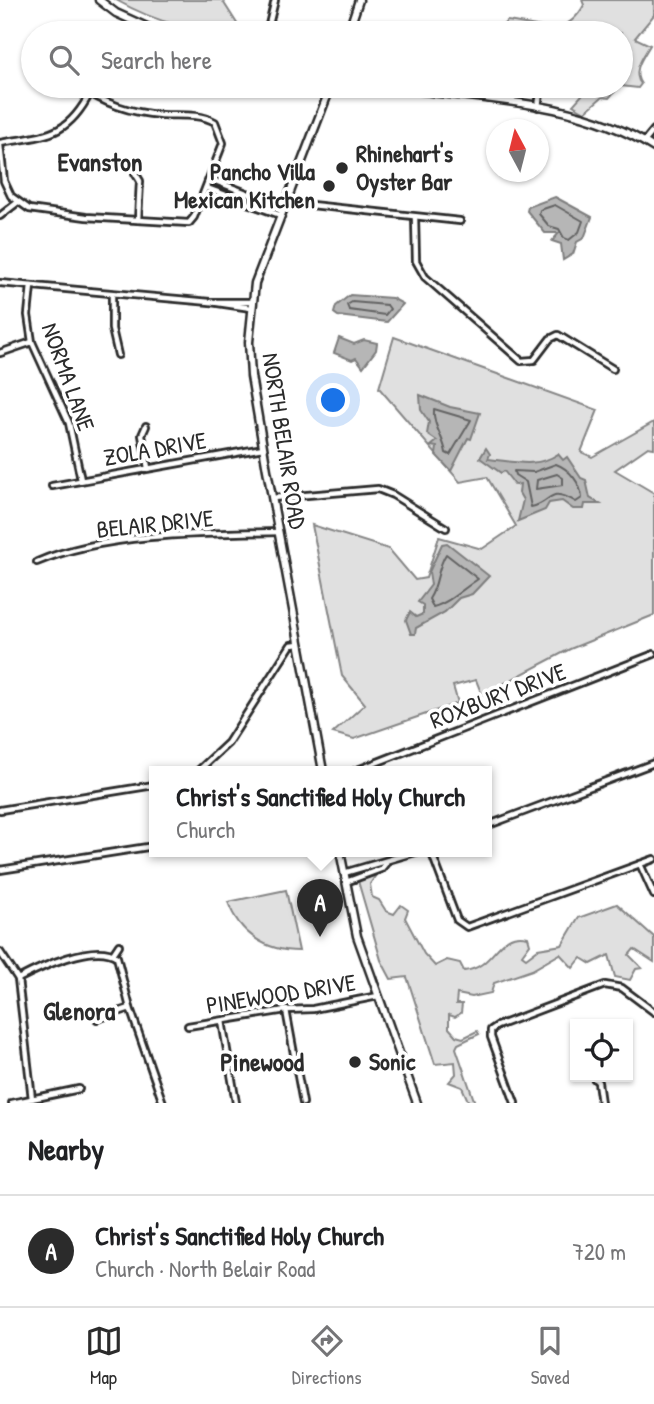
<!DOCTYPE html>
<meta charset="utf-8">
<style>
:root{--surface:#fff;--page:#f2f2f2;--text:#202124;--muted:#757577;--line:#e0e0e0;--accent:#2b2b2b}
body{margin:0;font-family:"Patrick Hand",sans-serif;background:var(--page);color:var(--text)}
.controls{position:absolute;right:21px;bottom:21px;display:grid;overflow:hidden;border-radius:0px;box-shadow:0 2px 5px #0004}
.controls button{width:63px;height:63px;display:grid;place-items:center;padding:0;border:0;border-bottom:2px solid var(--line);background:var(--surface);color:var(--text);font:35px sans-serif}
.compass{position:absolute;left:486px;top:119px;width:63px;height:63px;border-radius:50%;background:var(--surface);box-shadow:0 2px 5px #0004;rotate:353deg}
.you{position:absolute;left:334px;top:401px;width:24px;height:24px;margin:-18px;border:5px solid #fff;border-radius:50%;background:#1a73e8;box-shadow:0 0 0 10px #1a73e833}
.badge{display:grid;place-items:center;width:46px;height:46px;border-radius:50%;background:var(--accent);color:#fff;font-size:23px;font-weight:700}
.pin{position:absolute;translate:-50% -58px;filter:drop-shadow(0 2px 4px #0008)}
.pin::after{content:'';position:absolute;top:37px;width:24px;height:21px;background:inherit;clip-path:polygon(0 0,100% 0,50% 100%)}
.popup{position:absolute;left:149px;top:766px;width:343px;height:91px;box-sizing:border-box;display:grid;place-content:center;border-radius:0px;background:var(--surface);filter:drop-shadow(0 2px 5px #0005);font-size:23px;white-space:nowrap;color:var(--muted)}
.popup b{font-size:26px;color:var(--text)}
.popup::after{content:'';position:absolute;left:50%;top:100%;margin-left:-14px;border:14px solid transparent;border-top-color:var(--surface)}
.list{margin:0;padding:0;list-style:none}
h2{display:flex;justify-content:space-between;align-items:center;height:91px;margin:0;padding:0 28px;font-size:30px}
h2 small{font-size:23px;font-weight:400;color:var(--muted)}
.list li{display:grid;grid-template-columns:46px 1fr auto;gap:21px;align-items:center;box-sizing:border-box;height:112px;padding:0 28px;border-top:2px solid var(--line)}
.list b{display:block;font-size:26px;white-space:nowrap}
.list p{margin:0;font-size:23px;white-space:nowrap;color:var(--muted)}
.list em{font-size:23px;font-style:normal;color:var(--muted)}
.icon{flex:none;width:38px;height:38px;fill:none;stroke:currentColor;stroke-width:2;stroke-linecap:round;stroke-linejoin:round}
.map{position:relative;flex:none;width:654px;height:1103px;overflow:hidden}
.search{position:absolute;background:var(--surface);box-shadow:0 2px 5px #0004;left:21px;right:21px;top:21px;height:77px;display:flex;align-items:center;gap:18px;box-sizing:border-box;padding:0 24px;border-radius:38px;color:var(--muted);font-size:26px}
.sheet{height:203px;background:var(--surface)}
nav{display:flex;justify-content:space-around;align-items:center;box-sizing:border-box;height:98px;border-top:2px solid var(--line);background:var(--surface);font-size:19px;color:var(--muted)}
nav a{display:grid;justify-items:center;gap:4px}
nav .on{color:var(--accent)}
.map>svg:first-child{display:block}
.green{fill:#e0e0e0;stroke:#868686;stroke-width:2}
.water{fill:#b6b6b6;stroke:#7e7e7e;stroke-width:2}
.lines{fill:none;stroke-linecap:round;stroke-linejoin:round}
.shore{stroke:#636363;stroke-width:2}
.street-casing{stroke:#2b2b2b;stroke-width:10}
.secondary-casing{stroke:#2b2b2b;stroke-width:11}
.street{stroke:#fff;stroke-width:4.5}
.secondary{stroke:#fff;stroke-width:6}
.poi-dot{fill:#2b2b2b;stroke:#fff;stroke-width:2.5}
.labels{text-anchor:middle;stroke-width:7;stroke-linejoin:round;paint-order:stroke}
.poi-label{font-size:24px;font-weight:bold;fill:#2b2b2b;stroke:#fff;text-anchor:start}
.street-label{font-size:24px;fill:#2b2b2b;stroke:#fff}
.neighbourhood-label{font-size:26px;font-weight:bold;fill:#2b2b2b;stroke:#fff}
</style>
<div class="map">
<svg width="654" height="1103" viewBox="0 0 654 1103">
<rect width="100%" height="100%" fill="#fff"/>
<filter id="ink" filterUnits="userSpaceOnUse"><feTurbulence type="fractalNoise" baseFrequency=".0143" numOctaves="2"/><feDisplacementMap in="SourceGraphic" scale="14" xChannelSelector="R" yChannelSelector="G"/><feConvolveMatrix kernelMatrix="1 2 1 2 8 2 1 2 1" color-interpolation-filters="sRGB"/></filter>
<g filter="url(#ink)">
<!-- green -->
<g class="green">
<path d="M116,0H222L243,33C196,33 157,23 116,0Z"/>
<path d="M582,0H654V15L635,38L650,45C644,56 631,71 641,84L638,88L621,86V33L503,32V25L507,21C540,25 565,40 584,5Z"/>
<polygon points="590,86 620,86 609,98 602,97 585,112 573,105"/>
<polygon points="394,337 598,410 581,452 592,457 654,422 654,448 648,447 615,470 654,493 654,615 570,649 482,695 476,680 453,686 458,703 354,739 333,733 365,704 342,676 312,525 389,549 415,580 426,578 439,537 482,549 516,526 487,477 460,482 379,388"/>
<path d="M376,875L370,884L372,897L379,900L386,911L394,914L401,905L408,910L405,918L424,954L435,966L447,960L460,963L464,971C496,968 497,929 528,937L530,944L522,955L526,958L538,949L562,945L578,918L617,904L654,937V962L634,949L629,955L642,968L636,969L630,980L615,977L609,955L591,964L581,958L573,968L560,954L532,970L494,983L491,993L472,997L457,994L456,1004H462L461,1013L455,1017L449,1015V1028L456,1036L463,1038L477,1031L479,1034L458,1044L456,1048L475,1103H469L462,1087L449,1082L456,1074L455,1062L435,1064L407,977L391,979L381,960L358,881Z"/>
<path d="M286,890L299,951C265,951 239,933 228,902Z"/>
</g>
<!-- water -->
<g class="water">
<polygon points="555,197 592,217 584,238 577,242 573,254 563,260 561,244 552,241 559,233 545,233 527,211 528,207"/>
<polygon points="350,295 392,298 403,304 387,322 338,316 334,313 336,306"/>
<polygon points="339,338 354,344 364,340 377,343 376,350 363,367 356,358 352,360 334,353"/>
<polygon points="420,395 450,407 480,413 471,439 468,438 451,471 436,455 437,447 431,446 437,441 427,434 429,422 421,410"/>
<path d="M486,448L490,454L488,459C512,461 536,469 558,454L563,460L567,457L581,478L586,480L590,498L600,504H585L584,509H573L562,501L549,503L545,510L518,521L523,500L519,493L520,484L515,485L504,471L501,473L480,458Z"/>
<polygon points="447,543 489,576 472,594 459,598 445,612 416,628 415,634 411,634 406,620 410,612 416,617 423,614 423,605 418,602 431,585 429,572 442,544"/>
</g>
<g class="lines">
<!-- shore -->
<g class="shore">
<polygon points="555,205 583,221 579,232 569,240 564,238 559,229 549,226 539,214 540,210"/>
<polygon points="352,302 387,305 390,309 385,315 349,310 347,305"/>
<path d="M434,409L471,420L450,455L446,453C444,438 432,424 434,409Z"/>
<path d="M556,464C570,469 581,484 582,498L576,502C547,485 553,503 531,507L526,482L515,475L514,471L534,472Z"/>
<polygon points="557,474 563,478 563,485 536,489 537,480"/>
<path d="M446,554L478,579C464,588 449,603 433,607L429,599C439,584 436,570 446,554Z"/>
</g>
<defs>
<g id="street">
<polyline points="267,33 275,0"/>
<polyline points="538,107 541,86"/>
<polyline points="644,142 654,130"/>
<path d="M0,143C45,135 67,138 90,93"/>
<path d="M0,145L4,181L11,196L29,209L86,217L189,223L194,217L223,143L215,122C199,113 179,116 161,115C131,113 103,103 79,86"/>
<polyline points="135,173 140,181 138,220"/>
<polyline points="210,179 283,207"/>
<polyline points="207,188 280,215"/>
<polyline points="287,199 302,204 460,221"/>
<polyline points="0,216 18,202"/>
<polyline points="415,217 416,261 425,277 521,361 534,360 550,339 558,335 613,369"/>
<polyline points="0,283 210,302 251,302"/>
<polyline points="31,286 28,315 32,342 69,423 81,480"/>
<polyline points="112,294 112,329 118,355"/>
<polyline points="211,302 251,308"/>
<polyline points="0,353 32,342"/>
<polyline points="146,426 142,435 148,468"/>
<polyline points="52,486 263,448"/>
<polyline points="272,498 378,489 393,495 446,528"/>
<path d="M37,562C104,533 206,533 279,532"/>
<polyline points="198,771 228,743 291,645 299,644"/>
<polyline points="355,771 654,654"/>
<polyline points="0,810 154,785"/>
<polyline points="486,826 654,763"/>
<polyline points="431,851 457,920 467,927 654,859"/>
<polyline points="640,864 654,895"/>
<polyline points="0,870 154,846"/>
<polyline points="344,873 419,851"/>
<polyline points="346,882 381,869 386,863"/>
<polyline points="0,952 18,979 32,1099"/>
<polyline points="113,954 119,945"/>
<path d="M18,979C39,968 95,941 117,957L130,1008L163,1103"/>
<polyline points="286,1010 303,1103"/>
<polyline points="97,1019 130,1008"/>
<polyline points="222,1021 236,1103"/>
<polyline points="188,1026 286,1010 313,1009 378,996"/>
<polyline points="593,1077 598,1082 601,1103"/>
<polyline points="12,1103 79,1089"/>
<polyline points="515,1103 491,1037 491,1030 497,1026 605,985 622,988 654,1012"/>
</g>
<g id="secondary">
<polyline points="99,0 116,13 160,33"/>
<polyline points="348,33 359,0"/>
<path d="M384,86C471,99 577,98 654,148"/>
<polyline points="323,771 267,470 251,376 249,342 255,283 331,86"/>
<polyline points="340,851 357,936 417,1103"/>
</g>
</defs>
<!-- street casing -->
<use href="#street" class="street-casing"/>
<!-- secondary casing -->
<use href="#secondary" class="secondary-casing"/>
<!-- street -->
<use href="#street" class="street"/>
<!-- secondary -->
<use href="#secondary" class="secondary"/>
</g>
</g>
<!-- markers -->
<g class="poi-dot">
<circle cx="342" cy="168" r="7"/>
<circle cx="329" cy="186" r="7"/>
<circle cx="355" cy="1062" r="7"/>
</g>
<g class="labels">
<!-- poi labels -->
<g class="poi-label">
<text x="356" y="162">Rhinehart's<tspan x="356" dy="28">Oyster Bar</tspan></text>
<text x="315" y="180" text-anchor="end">Pancho Villa<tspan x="315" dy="28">Mexican Kitchen</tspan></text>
<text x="369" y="1070">Sonic</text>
</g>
<!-- street labels -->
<g class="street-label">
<text transform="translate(68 377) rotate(70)" y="8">NORMA LANE</text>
<text transform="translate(284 441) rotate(81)" y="8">NORTH BELAIR ROAD</text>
<text transform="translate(155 449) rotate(-10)" y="8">ZOLA DRIVE</text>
<text transform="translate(155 524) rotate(-6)" y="8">BELAIR DRIVE</text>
<text transform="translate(498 696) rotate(-21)" y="8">ROXBURY DRIVE</text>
<text transform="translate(281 994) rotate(-9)" y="8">PINEWOOD DRIVE</text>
</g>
<!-- neighbourhood labels -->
<g class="neighbourhood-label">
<text x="100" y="171">Evanston</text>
<text x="79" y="1020">Glenora</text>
<text x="262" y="1071">Pinewood</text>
</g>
</g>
</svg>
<div class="controls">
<button><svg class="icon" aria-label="locate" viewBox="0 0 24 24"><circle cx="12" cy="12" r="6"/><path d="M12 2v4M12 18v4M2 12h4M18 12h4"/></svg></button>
</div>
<svg class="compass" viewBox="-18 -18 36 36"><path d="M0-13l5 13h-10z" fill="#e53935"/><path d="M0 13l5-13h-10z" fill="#757577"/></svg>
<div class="you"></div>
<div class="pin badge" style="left:320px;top:937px">A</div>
<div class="popup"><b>Christ's Sanctified Holy Church</b>Church</div>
<div class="search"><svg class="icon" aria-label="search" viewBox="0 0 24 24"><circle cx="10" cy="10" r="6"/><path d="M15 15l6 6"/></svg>Search here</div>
</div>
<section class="sheet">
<h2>Nearby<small></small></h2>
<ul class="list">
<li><span class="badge">A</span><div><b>Christ's Sanctified Holy Church</b><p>Church · North Belair Road</p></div><em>720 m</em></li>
</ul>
</section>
<nav>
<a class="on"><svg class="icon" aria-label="map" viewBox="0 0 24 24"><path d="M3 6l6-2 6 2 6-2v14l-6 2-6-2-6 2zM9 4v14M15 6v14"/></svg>Map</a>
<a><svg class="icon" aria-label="directions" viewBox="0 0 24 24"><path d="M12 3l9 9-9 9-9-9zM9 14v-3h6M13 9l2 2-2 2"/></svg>Directions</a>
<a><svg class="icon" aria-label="saved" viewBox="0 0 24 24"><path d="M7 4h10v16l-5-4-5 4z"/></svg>Saved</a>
</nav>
